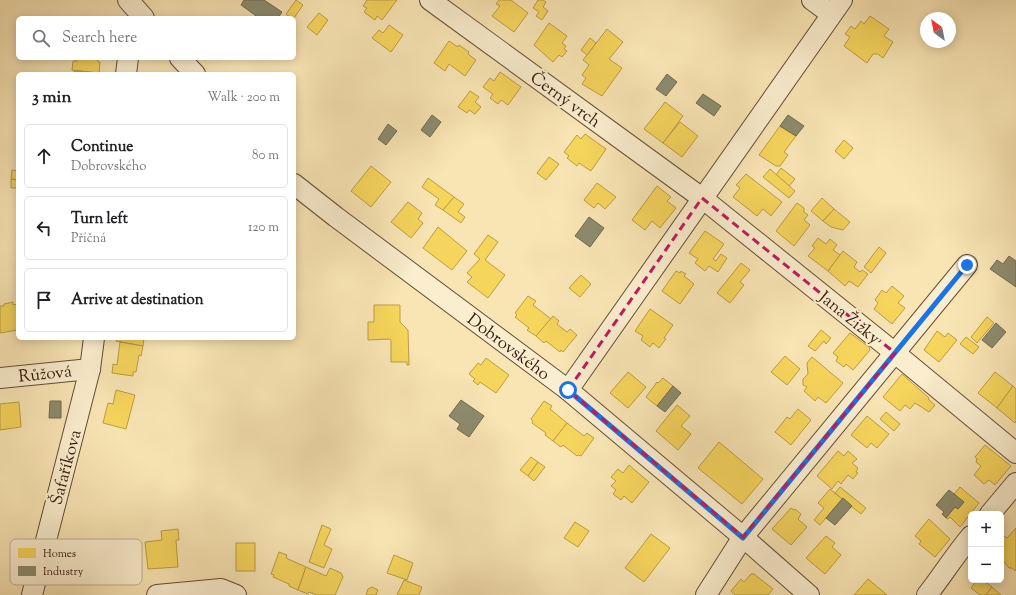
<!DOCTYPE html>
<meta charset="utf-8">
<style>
:root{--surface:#fff;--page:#f6f6f6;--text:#202124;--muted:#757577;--line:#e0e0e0}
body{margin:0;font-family:"Sorts Mill Goudy",serif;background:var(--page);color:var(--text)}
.controls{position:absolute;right:12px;bottom:12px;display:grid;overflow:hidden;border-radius:6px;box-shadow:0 2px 10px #0003}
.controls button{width:36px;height:36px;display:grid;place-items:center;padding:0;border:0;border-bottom:1px solid var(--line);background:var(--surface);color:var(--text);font:20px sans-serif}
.compass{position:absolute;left:920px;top:12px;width:36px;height:36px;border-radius:50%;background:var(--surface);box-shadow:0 2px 10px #0003;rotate:328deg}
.stop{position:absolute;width:12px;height:12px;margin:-9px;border:3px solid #1a73e8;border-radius:50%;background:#fff}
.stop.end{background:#1a73e8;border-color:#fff;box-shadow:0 1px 4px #0008}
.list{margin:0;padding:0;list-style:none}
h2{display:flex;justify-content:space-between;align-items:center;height:52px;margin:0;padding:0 16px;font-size:17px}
h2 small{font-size:13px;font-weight:400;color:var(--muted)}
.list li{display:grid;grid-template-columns:26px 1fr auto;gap:12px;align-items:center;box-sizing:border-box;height:64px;margin:0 8px 8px;padding:0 8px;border:1px solid var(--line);border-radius:6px}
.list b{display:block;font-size:15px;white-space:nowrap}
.list p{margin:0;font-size:13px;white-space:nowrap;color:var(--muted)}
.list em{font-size:13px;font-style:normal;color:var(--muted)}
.icon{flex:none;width:22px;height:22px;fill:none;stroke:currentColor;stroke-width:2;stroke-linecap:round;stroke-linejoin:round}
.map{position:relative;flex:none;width:1016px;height:595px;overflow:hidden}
.search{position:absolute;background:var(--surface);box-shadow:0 2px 10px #0003;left:16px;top:16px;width:280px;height:44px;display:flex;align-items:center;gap:10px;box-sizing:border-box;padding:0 14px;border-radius:6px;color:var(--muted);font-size:15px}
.panel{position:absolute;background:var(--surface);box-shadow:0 2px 10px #0003;left:16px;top:72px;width:280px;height:268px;border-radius:6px}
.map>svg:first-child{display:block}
.homes{fill:#f6d55c;stroke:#bb9d44}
.industry{fill:#8c8c6e;stroke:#716a51}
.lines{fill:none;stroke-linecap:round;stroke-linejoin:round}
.minor-casing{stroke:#644d37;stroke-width:22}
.minor{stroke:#fbeece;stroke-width:20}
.route{stroke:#1a73e8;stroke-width:5}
.marked{fill:none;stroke:#c2185b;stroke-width:3;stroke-dasharray:8 5;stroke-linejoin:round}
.labels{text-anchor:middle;stroke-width:4;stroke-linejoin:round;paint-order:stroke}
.street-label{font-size:17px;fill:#321a0d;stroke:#fbeece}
.key{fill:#fbeece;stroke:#bfae94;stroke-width:1}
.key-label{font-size:11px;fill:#321a0d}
</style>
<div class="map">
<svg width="1016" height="595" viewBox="0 0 1016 595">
<rect width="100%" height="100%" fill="#f9e5b4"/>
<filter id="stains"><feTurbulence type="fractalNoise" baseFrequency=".005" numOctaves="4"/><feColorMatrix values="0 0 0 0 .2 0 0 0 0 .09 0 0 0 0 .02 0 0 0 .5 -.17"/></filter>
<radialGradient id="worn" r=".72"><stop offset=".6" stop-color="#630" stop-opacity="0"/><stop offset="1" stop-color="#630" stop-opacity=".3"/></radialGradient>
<!-- homes -->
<g class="homes">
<polygon points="296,0 303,5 294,18 291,18 286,14"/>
<polygon points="367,0 397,0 382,20 377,16 375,20 364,12 367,8 363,6"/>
<polygon points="499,0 511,0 528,13 514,32 492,16 500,6 496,4"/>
<polygon points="538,0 543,0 546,2 543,7 548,11 542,20 536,16 539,12 533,8"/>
<polygon points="319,13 328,20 317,35 307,27"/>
<polygon points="870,16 889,29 884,36 893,42 883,58 878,54 873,54 867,63 844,46 850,37 845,34 851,26 855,29 861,21 864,24"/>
<polygon points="549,23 567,36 562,43 566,46 564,49 567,51 562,57 559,55 553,62 534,45"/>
<polygon points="389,25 403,35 391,52 372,38 379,30 383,33"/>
<polygon points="607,29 623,42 609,59 622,68 602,96 582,84 586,78 582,75 589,65 583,60"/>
<polygon points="590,38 596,43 587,55 581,50"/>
<polygon points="449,41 458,47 459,45 469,52 468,54 476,60 465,76 449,64 445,71 434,63"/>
<polygon points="77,58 98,58 98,62 100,62 99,73 72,70 73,61 77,61"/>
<polygon points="74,71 99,73 99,74 74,74"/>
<polygon points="500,72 521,87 508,105 501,100 498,104 490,98 493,94 483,87 490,78 494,81"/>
<polygon points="470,91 479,97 475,102 481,107 475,114 469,110 467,113 458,107"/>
<polygon points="665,102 683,116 663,143 644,129"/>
<polygon points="680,122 698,136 682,157 663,143"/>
<polygon points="780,126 796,136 784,152 788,155 780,166 776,166 759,155"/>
<polygon points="585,134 606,149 591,171 579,163 577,166 567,158 569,156 564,152 577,135 581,139"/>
<polygon points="844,140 853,148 844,159 835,151"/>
<polygon points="549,157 559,164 546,180 537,173"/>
<polygon points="371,166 391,182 371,207 351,191"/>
<polygon points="781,168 795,179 789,186 776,175"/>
<polygon points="770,169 795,191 789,198 763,177"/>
<polygon points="12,170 18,171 18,180 11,179"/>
<polygon points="746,174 782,202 771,216 763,209 757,216 733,197 740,188 736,185"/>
<polygon points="428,178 454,197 443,210 435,205 439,199 422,187"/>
<polygon points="11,179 18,180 18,188 11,188"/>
<polygon points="597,183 616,197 605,209 598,203 594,208 584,200"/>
<polygon points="657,186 671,197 667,201 676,208 660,228 652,221 645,230 632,220"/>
<polygon points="454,197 464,204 458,212 465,217 461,223 443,210"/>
<polygon points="822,198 834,209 823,221 811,211"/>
<polygon points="408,202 422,213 418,219 423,223 411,238 391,222"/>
<polygon points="797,203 804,208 804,212 808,215 804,220 810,225 794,246 776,231"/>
<polygon points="834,209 850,222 843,230 831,227 823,221"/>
<polygon points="438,227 467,251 452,270 423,248"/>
<polygon points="705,231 724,244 713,259 716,261 721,254 727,258 718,272 709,266 705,271 695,263 698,259 689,253"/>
<polygon points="488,235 498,242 485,260 505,275 488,298 467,282 472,277 467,273 480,259 474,254"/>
<polygon points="818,238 826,244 830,239 837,245 833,250 840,255 828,271 808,256 815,248 812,246"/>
<polygon points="879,247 886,253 871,273 864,267"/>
<polygon points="843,251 857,262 854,267 860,272 862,270 868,274 858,287 849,281 845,286 828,271"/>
<polygon points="741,263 750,270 740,282 744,285 730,303 717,293"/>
<polygon points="676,271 680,273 681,271 686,274 684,276 694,284 680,304 662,291"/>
<polygon points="581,275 591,284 580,297 569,288"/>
<polygon points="892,286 904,296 898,303 905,308 892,324 874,309 878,303 875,300 882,290 886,293"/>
<polygon points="528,296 536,301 533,305 551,319 536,336 527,330 529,328 515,317 517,315 515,313"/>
<polygon points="13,302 13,305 18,304 18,330 0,333 0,306 4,306 4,304"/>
<polygon points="374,305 400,305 400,322 408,330 409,365 407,365 407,362 391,362 391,341 390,339 368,340 368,322 374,322"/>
<polygon points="650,309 673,325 664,338 666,339 659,348 653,343 650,347 641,340 643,336 635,331"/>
<polygon points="553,316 559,321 557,324 567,332 570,329 577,335 563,352 561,350 560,352 546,341 544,343 536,336"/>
<polygon points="987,317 994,323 977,343 971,337"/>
<polygon points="821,330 831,338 826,344 824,341 815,351 808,346"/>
<polygon points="937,331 945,337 948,333 957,340 939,362 924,350"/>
<polygon points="850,333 869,347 870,350 853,370 846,364 844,367 836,361 838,357 833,353"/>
<polygon points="966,337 979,347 973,354 960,344"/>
<polygon points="117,338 144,338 143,346 116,341"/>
<polygon points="120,342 143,346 141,356 139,355 136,372 133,372 133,376 112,373 113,364 117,365"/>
<polygon points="785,356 800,369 787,385 771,372"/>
<polygon points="812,357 843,383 826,403 818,397 815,401 804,391 807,387 803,385 803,379 808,374 807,363"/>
<polygon points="486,358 509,375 496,393 480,382 478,385 473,381 475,379 469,374 478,363 481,365"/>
<polygon points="628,372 646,387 628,408 610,393"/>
<polygon points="995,372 1013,386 997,408 978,393"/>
<polygon points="902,374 929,398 928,399 935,405 929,412 915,403 910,409 905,405 900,411 883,397"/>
<polygon points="663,378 673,386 657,406 646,397 657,382 658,383"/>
<polygon points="1013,386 1016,389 1016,421 1015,423 997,408"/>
<polygon points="116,390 135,395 126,429 103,423 108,403 113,404"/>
<polygon points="544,401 552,406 550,409 567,423 553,441 545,435 546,433 532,423 533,421 531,419"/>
<polygon points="19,402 21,427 0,430 0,404"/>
<polygon points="677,405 690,416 681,426 691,434 678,450 656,431"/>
<polygon points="798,409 811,420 791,445 775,432 787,417 790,419"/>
<polygon points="886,412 900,424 894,431 880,419"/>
<polygon points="867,416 889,434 877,448 871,443 867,448 851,435"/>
<polygon points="567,423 584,436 587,433 594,438 581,456 578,455 577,456 563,445 561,447 553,441"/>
<polygon points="719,442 763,479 742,504 698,468"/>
<polygon points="985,445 1011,466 995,485 989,480 984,484 974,475 981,466 976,462 977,459 975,457"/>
<polygon points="838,451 844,456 848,451 857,459 852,463 858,468 856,472 858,473 853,479 848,475 841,484 838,481 832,489 817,476"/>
<polygon points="531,457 538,462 528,476 520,470"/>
<polygon points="538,462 545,467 534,481 528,476"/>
<polygon points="629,465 649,482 632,503 624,496 621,500 613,494 616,490 611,486 616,481 611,477 618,469 623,473"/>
<polygon points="840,487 866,508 861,514 835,493"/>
<polygon points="960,487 979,503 960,527 950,517 948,519 946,518 955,507 958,509 964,502 954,494"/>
<polygon points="830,489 842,499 820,525 814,520 824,508 818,503"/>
<polygon points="791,508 794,510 795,509 801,514 798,519 807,527 791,545 772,529"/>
<polygon points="929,519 950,539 935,557 919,544 921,541 915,536"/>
<polygon points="575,522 589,531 578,547 564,538"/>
<polygon points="322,525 331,529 324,545 332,549 324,568 309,562"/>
<polygon points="1016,528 1016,570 1015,571 1012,568 1009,568 1001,558 1001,534 1007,538"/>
<polygon points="178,529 179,540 176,540 178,567 148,569 145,542 162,540 161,531"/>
<polygon points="651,534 670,548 644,582 625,568"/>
<polygon points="826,536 835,543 832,547 841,555 825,574 806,558"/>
<rect x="236" y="543" width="19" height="28"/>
<polygon points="279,552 287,555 286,558 306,567 298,590 289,586 289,584 273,577 274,575 271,574"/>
<polygon points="394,555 413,563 407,580 387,573"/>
<polygon points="306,567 326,576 330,568 341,573 343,577 335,595 317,595 309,592 308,594 298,590"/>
<polygon points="751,574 754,574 773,589 768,595 735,595 731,591 741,579 744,582"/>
<polygon points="868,579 887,595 854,595"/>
<polygon points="404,580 422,587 419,595 397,595"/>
<polygon points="977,580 983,580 992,587 986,595 980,595 971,588"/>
<polygon points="372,587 378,590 376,595 366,595 368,589"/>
<polygon points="992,587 1001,595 986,595"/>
</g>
<!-- industry -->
<g class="industry">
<polygon points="244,0 264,0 282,12 278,18 259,18 241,5"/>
<polygon points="667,74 677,82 666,96 656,89"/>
<polygon points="703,94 721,106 714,116 696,103"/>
<polygon points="432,115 441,122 430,137 421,130"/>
<polygon points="788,115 804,126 796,136 780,126"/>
<polygon points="388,124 397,131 386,145 378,139"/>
<polygon points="589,217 604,228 590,247 575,236"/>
<polygon points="1009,256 1016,261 1016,287 990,269 997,260 1003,264"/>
<polygon points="996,323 1006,332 992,348 982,340"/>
<polygon points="673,386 681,393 665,412 657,406"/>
<polygon points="461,400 484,416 469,437 457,429 460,424 449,416"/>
<polygon points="50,401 61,401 61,418 49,418"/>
<polygon points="949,490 964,502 958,509 955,507 946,518 942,514 944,512 936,505"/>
<polygon points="843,498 852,506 835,525 826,518"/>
</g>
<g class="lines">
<defs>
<g id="minor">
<polyline points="128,0 144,18"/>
<polyline points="430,0 702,198 895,353 1016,453"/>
<polyline points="812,0 831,14"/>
<polyline points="180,58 195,74"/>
<polyline points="126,74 128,58"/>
<polyline points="294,184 336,217 568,390 743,537 809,595"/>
<polyline points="0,378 90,369"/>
<polyline points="568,390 842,0"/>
<polyline points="990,514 1016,483"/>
<polyline points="32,595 90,369 94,338"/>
<polyline points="157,595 221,589 236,595"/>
<polyline points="706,595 743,537 967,265"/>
<path d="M927,595C942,576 955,555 971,536"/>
</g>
</defs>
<!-- minor casing -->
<use href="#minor" class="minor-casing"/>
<!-- minor -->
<use href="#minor" class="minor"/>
</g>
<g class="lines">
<!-- route -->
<polyline class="route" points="568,390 743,538 967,265"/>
</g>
<!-- marked area -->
<path class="marked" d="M702,198L895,353L743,537L568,390Z"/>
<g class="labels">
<!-- street labels -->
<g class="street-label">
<text transform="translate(566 99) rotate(36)" y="6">Černý vrch</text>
<text transform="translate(850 317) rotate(39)" y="6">Jana Žižky</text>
<text transform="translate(509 346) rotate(37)" y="6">Dobrovského</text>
<text transform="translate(45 373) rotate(-6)" y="6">Růžová</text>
<text transform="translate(65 467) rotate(-75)" y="6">Šafaříkova</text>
</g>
</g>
<!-- legend -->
<rect x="10" y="539" width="132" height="46" rx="6" class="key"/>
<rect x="18" y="548" width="18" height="10" fill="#f6d55c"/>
<rect x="18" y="566" width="18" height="10" fill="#8c8c6e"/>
<g class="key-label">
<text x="43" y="557">Homes</text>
<text x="43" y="575">Industry</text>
</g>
<rect width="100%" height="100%" filter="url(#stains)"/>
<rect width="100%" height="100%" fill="url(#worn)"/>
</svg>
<div class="controls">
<button>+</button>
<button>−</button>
</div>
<svg class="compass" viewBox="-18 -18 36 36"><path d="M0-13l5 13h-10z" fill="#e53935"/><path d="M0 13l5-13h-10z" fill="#757577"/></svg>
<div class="stop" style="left:568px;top:390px"></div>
<div class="stop end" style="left:967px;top:265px"></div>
<div class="search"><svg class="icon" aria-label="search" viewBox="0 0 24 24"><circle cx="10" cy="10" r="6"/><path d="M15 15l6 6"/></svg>Search here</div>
<section class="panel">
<h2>3 min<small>Walk · 200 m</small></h2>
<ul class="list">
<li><svg class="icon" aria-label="ahead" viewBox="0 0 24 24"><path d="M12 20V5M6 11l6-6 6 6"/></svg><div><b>Continue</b><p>Dobrovského</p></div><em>80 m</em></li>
<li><svg class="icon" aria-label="left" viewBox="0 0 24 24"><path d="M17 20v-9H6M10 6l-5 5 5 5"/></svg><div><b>Turn left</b><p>Příčná</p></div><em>120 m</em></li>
<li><svg class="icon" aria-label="arrive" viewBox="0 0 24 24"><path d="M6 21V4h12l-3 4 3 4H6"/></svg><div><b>Arrive at destination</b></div></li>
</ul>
</section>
</div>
